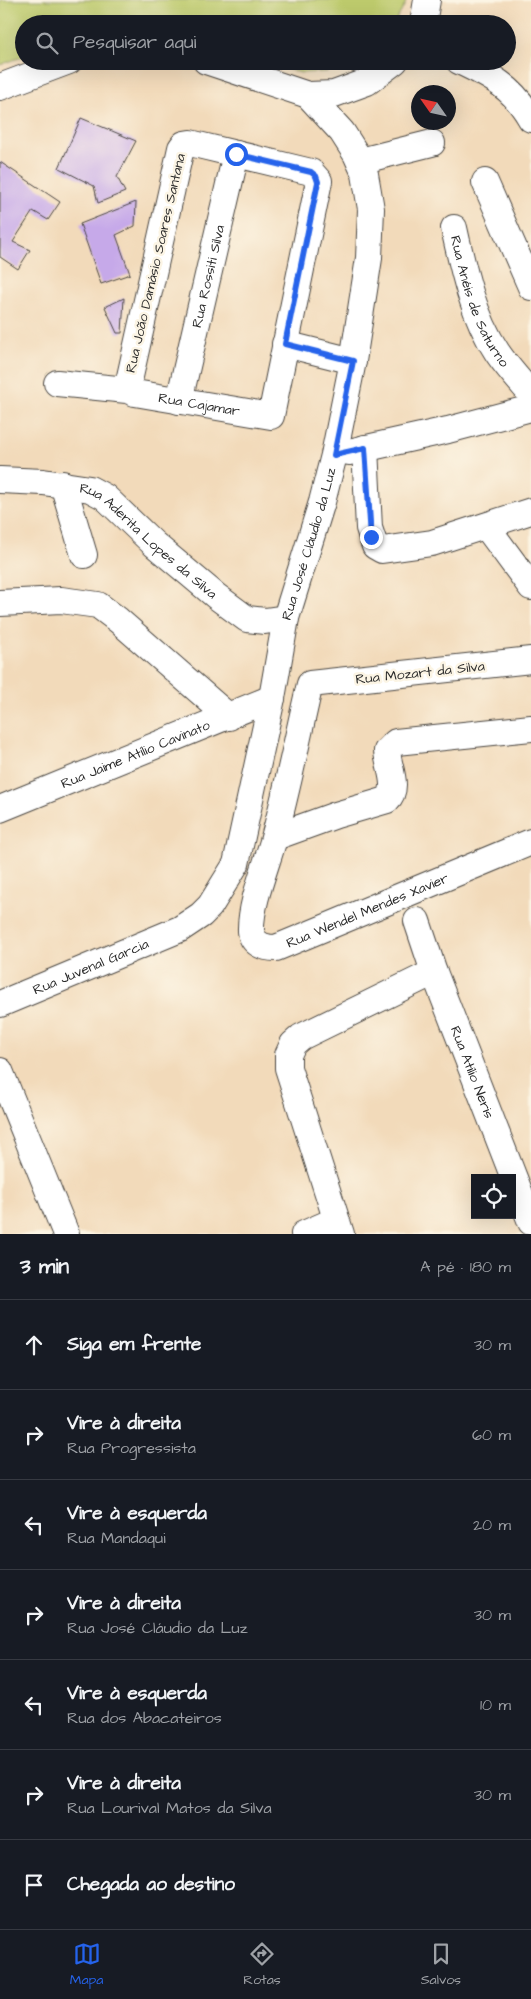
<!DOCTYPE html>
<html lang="pt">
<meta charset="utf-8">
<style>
:root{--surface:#171b24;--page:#20242c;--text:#f1f3f6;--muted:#9ea1a6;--line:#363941;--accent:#2563eb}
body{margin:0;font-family:"Architects Daughter",sans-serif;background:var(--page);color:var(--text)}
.controls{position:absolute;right:15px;bottom:15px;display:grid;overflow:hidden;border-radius:0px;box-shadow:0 5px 20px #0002}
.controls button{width:45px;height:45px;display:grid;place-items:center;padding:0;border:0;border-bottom:1px solid var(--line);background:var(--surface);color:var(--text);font:25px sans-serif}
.compass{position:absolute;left:411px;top:85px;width:45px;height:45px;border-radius:50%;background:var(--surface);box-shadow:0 5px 20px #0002;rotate:304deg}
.stop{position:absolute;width:15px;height:15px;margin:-11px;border:4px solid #2563eb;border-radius:50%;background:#fff}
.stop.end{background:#2563eb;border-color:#fff;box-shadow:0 1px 5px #0008}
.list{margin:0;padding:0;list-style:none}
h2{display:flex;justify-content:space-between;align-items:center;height:65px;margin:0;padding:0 20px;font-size:21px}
h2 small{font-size:16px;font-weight:400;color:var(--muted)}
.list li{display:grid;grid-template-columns:32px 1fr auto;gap:15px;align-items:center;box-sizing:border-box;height:90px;padding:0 20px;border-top:1px solid var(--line)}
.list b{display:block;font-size:19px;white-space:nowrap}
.list p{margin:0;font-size:16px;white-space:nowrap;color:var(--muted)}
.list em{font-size:16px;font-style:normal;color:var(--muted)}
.icon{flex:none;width:28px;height:28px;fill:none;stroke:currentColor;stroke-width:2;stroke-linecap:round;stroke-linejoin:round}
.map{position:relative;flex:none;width:531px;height:1234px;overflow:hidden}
.search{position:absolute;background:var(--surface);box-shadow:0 5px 20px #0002;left:15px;right:15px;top:15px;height:55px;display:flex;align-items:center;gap:12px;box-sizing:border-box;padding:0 18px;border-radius:28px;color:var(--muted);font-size:19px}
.sheet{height:695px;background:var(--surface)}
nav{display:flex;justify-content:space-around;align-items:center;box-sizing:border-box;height:70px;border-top:1px solid var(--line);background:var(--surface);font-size:14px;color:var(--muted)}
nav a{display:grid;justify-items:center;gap:2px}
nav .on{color:var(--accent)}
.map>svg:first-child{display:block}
.green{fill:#bdca6c;stroke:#747a4c}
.building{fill:#c6a9e9}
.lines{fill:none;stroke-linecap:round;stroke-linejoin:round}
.minor-casing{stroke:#494540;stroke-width:28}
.minor{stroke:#fff;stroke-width:26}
.route{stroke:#2563eb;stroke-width:6}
.labels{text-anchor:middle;stroke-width:5;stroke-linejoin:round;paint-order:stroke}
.street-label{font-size:14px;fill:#2b2b2b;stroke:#fcf5e5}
</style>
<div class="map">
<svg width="531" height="1234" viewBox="0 0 531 1234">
<rect width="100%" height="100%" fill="#fcf5e5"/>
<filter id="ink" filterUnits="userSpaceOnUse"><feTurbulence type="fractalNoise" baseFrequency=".02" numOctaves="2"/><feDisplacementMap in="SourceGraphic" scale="10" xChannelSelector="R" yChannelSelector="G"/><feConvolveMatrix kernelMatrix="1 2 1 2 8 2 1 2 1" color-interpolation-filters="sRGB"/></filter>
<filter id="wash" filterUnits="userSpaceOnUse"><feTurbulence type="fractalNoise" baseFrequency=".0096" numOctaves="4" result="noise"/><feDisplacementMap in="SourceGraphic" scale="20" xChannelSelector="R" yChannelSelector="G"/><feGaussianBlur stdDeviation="1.12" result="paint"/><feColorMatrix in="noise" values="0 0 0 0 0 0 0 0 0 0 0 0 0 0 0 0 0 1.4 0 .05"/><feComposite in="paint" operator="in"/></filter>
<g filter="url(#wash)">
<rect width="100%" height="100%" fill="#f2daba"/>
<!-- green -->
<g class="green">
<polygon points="0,0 406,0 405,5 394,24 24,24 24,56 0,65"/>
<polygon points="256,61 352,61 327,72 301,73"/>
</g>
<g id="blocks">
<!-- building -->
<g class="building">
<polygon points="81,118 136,141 117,177 125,192 98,203 94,186 59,168"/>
<polygon points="0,162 60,202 48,220 33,211 13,242 30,250 18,269 0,257"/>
<polygon points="136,202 135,226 116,235 130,274 101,284 80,224"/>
<polygon points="124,298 122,333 117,333 105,307"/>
</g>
</g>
</g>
<g filter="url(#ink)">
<use href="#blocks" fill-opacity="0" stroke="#494540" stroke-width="1"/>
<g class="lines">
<defs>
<g id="minor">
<polyline points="423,24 427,0"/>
<polyline points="206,61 308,95 334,94 367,82 395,61"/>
<path d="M459,61C491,76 513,87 531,119"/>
<polyline points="0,87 69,61"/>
<polyline points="360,161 432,143"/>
<polyline points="485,182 531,287"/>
<path id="s1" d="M454,228C463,269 473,316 497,352C507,367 519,380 531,394"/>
<polyline points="285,344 353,361"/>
<path id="s2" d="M57,383L127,390L135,393L271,416L319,181L311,172L190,143L184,144L181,148L127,390"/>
<path id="s3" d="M179,401L236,154"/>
<polyline points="365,448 369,528 375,546 382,550 432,543 531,511"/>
<polyline points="349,452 448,430 531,408"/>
<path id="s4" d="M0,480L43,482L90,489L105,497L154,544L216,596L247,619L265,621L286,618"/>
<polyline points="63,484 84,555"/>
<polyline points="486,526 531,587"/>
<polyline points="0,603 61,600 98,605 118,620 229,717"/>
<path id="s5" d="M531,660L310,684C298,735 288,787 274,838C267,864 250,904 251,931C252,944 264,948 276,948L531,842"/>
<path id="s6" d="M0,809L272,698"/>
<path d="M275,837L336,815L387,800C400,788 388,767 387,751L396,742L531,728"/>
<path id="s7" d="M417,921L434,972L531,1222"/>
<path id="s8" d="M0,1004L180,929L201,915L210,906L236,864L272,698L286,618L322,502L334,455L353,361L369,258L371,209L365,174L356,154L342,132L308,95"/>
<polyline points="0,1071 66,1234"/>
<polyline points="304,1234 336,1220"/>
<polyline points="341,1234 288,1068 288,1055 293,1044 301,1037 434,972"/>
</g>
</defs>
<!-- minor casing -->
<use href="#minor" class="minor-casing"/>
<!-- minor -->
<use href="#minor" class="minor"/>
</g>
</g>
<g class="lines" filter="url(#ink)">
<!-- route -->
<polyline class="route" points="236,154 311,172 316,176 318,182 285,344 353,361 334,455 365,448 371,537"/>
</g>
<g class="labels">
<!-- street labels -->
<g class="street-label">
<text transform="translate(155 263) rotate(-77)" y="5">Rua João Damásio Soares Santana</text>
<text dy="5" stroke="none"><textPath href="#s3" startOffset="128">Rua Rossiti Silva</textPath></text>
<text dy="5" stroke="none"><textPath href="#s1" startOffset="78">Rua Anéis de Saturno</textPath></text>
<text dy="5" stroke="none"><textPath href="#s2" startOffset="144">Rua Cajamar</textPath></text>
<text dy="5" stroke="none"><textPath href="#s4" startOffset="168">Rua Aderita Lopes da Silva</textPath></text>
<text dy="5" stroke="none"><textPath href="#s8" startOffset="611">Rua José Cláudio da Luz</textPath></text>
<text transform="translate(420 672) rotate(-6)" y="5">Rua Mozart da Silva</text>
<text dy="5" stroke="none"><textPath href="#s6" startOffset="146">Rua Jaime Atílio Cavinato</textPath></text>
<text dy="5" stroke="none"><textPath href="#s5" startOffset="609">Rua Wendel Mendes Xavier</textPath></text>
<text dy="5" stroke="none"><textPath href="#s8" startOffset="98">Rua Juvenal Garcia</textPath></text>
<text dy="5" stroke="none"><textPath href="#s7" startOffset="161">Rua Atílio Neris</textPath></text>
</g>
</g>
</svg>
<div class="controls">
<button><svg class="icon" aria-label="locate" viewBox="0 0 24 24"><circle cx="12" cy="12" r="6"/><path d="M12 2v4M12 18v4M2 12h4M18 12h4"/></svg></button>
</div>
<svg class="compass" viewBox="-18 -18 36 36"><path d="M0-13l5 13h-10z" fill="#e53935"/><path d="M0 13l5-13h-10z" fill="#9ea1a6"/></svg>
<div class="stop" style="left:236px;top:154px"></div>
<div class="stop end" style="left:371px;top:537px"></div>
<div class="search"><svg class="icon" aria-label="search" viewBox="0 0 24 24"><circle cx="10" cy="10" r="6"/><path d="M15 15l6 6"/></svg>Pesquisar aqui</div>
</div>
<section class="sheet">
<h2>3 min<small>A pé · 180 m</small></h2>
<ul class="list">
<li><svg class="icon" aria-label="ahead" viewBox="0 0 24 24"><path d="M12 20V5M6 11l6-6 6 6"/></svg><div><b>Siga em frente</b></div><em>30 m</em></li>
<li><svg class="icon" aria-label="right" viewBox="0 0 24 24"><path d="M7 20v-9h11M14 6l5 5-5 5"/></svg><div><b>Vire à direita</b><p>Rua Progressista</p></div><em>60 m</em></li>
<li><svg class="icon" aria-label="left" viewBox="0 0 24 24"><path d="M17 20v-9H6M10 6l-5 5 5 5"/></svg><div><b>Vire à esquerda</b><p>Rua Mandaqui</p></div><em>20 m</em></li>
<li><svg class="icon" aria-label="right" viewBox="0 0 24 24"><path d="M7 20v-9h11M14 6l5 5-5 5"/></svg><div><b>Vire à direita</b><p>Rua José Cláudio da Luz</p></div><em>30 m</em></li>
<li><svg class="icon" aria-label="left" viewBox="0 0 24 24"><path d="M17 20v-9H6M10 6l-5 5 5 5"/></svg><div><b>Vire à esquerda</b><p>Rua dos Abacateiros</p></div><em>10 m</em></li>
<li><svg class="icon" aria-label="right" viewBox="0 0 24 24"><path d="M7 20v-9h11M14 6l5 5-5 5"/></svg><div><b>Vire à direita</b><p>Rua Lourival Matos da Silva</p></div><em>30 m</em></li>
<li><svg class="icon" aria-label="arrive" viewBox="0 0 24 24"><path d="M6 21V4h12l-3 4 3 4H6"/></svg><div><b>Chegada ao destino</b></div></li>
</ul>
</section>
<nav>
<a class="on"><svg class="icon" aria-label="map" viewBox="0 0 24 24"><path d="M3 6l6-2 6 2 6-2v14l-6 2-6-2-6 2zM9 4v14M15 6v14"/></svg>Mapa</a>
<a><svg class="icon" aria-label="directions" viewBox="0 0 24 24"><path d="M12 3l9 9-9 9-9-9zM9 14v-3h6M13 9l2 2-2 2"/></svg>Rotas</a>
<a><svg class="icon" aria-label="saved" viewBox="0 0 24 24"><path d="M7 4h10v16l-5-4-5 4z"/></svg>Salvos</a>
</nav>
